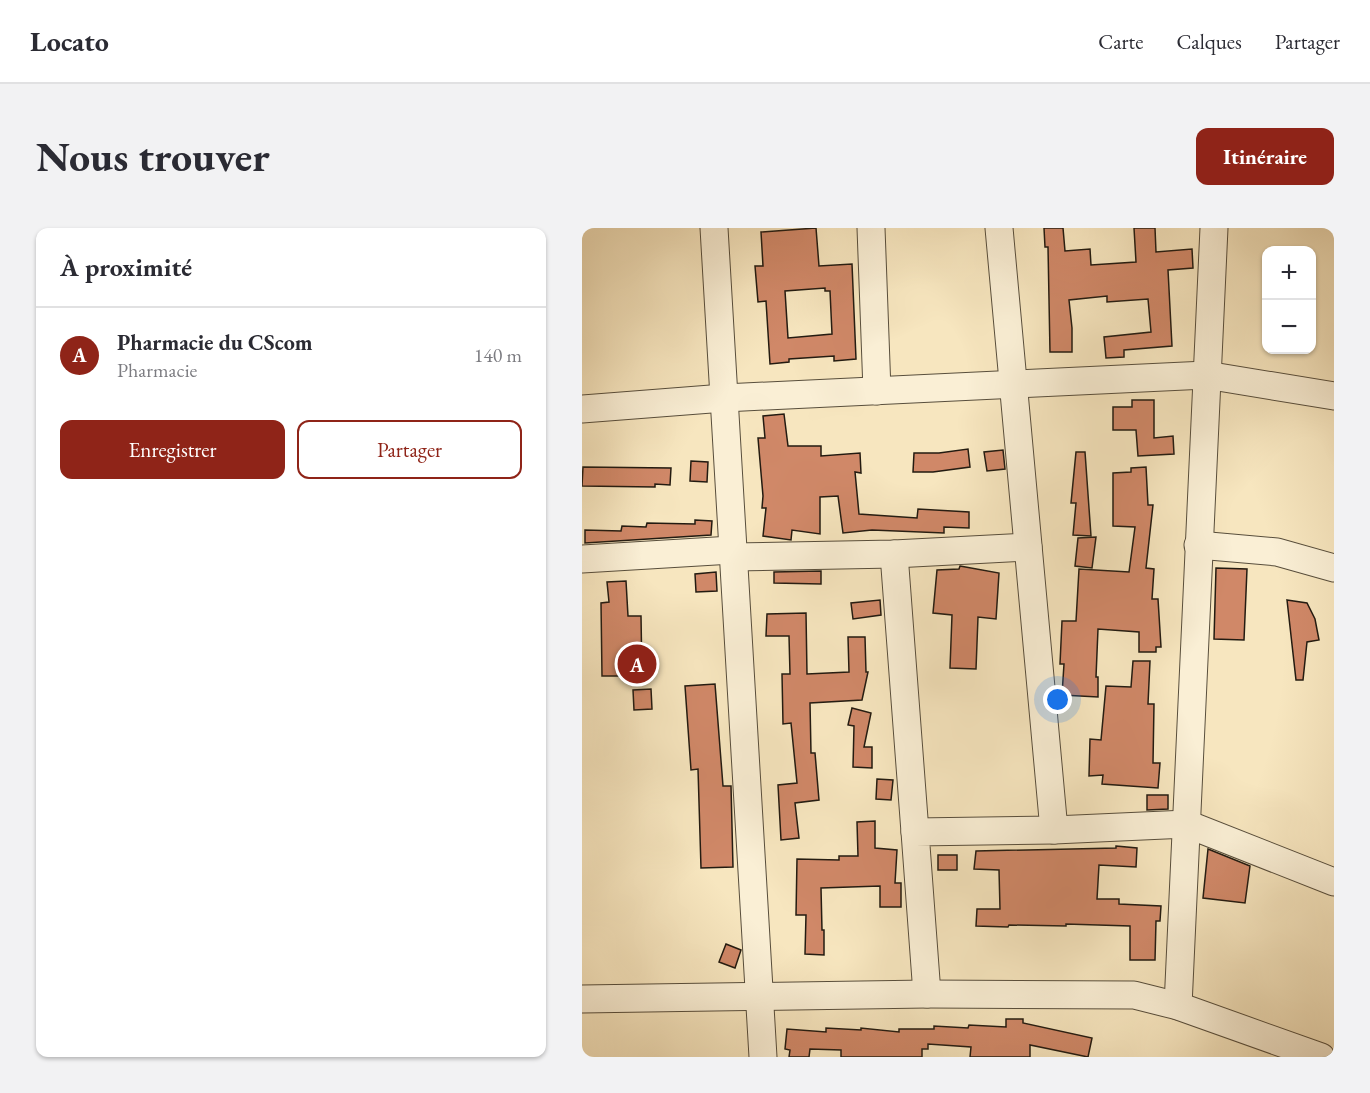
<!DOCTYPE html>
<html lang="fr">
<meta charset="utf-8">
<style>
:root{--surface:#fff;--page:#f2f2f3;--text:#2b2b33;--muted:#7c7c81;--line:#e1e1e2;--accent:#8f2418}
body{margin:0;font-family:"EB Garamond",serif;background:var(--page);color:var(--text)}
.controls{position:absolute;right:18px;top:18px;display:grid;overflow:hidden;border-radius:12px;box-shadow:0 2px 4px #0004}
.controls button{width:54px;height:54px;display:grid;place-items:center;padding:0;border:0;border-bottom:2px solid var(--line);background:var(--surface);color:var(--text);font:30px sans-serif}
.you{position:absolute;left:476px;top:472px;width:21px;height:21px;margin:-15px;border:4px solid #fff;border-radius:50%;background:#1a73e8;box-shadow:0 0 0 9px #1a73e833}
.badge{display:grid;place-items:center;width:39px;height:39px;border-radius:50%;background:var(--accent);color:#fff;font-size:20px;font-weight:700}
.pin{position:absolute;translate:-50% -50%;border:3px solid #fff;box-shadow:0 2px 6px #0006}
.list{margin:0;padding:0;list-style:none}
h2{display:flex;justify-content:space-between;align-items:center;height:78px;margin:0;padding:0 24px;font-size:26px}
h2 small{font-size:20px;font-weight:400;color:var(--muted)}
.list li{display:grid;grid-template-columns:39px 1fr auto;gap:18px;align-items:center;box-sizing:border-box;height:96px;padding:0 24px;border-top:2px solid var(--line)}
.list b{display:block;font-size:22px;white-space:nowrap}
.list p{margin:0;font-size:20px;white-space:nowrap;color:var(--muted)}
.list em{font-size:20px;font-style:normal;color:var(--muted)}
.actions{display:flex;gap:12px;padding:18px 24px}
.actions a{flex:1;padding:14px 0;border:2px solid var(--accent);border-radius:12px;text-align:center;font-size:21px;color:var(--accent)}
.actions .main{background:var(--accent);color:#fff}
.map{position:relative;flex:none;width:752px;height:829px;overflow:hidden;border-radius:12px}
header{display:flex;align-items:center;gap:36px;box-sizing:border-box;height:84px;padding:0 30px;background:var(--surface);border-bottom:2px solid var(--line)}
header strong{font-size:28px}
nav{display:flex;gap:33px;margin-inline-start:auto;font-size:21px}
.intro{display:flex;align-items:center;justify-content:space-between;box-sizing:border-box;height:144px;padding:0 36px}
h1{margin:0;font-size:42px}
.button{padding:15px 27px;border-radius:12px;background:var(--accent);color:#fff;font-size:21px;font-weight:700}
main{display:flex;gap:36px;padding:0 36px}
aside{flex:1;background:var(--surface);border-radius:12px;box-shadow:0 2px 4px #0004}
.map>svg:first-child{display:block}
.building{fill:#d08868;stroke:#231b11;stroke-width:1.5;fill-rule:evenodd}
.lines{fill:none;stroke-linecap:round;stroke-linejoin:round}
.minor-casing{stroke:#584e3c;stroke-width:29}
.minor{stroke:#faefd5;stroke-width:27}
</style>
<header>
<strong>Locato</strong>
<nav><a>Carte</a><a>Calques</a><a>Partager</a></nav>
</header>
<div class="intro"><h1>Nous trouver</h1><a class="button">Itinéraire</a></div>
<main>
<aside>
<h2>À proximité<small></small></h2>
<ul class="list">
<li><span class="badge">A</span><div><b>Pharmacie du CScom</b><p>Pharmacie</p></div><em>140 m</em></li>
</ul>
<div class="actions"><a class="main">Enregistrer</a><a>Partager</a></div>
</aside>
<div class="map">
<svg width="752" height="829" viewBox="0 0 752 829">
<rect width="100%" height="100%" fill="#f7e6bf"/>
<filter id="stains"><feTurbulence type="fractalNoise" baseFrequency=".00333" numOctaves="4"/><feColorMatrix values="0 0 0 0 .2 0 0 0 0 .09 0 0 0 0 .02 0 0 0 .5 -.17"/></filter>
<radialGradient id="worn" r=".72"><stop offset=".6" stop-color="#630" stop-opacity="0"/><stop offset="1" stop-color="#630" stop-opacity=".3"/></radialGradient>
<!-- building -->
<g class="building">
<path d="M234,0L237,38L270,36L274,131L252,133V128L207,131V134L188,136L184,73L176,74L173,38H181L179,4ZM243,60V63H248L250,106L206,110L203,63Z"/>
<polygon points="462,0 481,0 483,23 508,21 509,37 554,34 552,0 573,0 574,24 610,21 611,40 586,42 590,118 542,122 542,129 524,130 522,109 569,104 566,71 525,74 525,68 487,72 490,100 490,124 468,124 466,19 463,19"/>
<polygon points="550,172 572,172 572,210 591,208 592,226 556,228 554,202 531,202 531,179 550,179"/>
<polygon points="202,186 206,218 239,218 239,228 278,225 279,245 273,244 277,286 335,290 336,281 387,284 387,300 362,299 362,305 290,302 261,305 256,268 238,269 238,306 210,302 209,312 181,308 184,280 180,280 181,268 176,210 183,210 181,188"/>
<polygon points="386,221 388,239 351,244 331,244 332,225 357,225"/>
<polygon points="421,222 423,241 405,243 402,224"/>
<polygon points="494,224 503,224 509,308 491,307 494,275 489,275"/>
<polygon points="109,233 126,234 125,254 108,253"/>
<polygon points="1,239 89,240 88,257 73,256 73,259 0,258"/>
<polygon points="564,239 566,277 571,277 564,340 572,341 570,371 576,371 579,419 574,419 574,424 557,424 557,404 516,401 514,449 516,449 516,469 480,467 482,436 478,436 480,393 494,393 497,341 547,344 553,299 531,298 531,245 549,244 549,240"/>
<polygon points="113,292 130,293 129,307 3,315 3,302 39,303 40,298 64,299 65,295 113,296"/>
<polygon points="514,309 510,340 493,338 496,310"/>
<polygon points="378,338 417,345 414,391 396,389 394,441 368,440 370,387 351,385 355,342 377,341"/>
<polygon points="634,340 665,341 662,412 632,411"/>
<polygon points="239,343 239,356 192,355 192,344"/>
<polygon points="134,344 135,363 114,364 113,346"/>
<polygon points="44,353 46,388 59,388 60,448 20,448 19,375 27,374 25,354"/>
<polygon points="298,372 299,387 271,391 269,375"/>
<polygon points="705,372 725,375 733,391 737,412 725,414 721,452 714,452"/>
<polygon points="224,385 225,446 267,444 266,409 283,409 284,444 286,444 280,472 228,475 229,525 233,525 237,572 213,575 217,610 199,612 196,557 215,555 209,495 201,496 200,446 208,446 207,408 184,408 185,386"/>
<polygon points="551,433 568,433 566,476 572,476 571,535 578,535 576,560 520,556 521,547 507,548 508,511 519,512 524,458 549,459"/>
<polygon points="133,456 141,558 149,558 151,639 119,640 116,541 109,542 103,458"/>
<polygon points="69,461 70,481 52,482 51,462"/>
<polygon points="270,480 289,485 282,519 290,519 290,540 271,539 272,498 266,497"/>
<polygon points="295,551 311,552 309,572 294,571"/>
<polygon points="565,567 586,567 586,581 565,582"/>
<polygon points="293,593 293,620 315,622 313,655 319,655 319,679 298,679 298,658 239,660 240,702 242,702 242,727 223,726 224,687 214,687 215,631 257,632 257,628 276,628 275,594"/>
<polygon points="534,618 555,620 554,639 517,637 515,671 537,671 537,676 579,678 578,693 574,693 573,732 548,732 548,698 484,696 484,698 427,697 426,699 394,698 395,681 418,681 417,642 392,641 394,623 534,620"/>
<polygon points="626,621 668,638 663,675 621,670"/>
<rect x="356" y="627" width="19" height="15"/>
<polygon points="144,716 159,722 153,740 137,734"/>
<polygon points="424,791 441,791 441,795 510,810 506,829 448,817 448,829 388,829 389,819 346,816 346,821 340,821 340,829 259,829 259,822 228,821 227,829 207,829 208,822 203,821 205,801 244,804 244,800 279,802 279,800 317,804 317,801 352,801 352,798 386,800 387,797 424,799"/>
</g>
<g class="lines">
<defs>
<g id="minor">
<polyline points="132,0 181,829"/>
<polyline points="289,0 295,163"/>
<polyline points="417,0 472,602"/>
<polyline points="0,181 142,170 624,147 752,168"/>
<polyline points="616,317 695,324 752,340"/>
<polyline points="312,326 333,604"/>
<polyline points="151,329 312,326 446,319"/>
<polyline points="0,331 150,322"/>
<polyline points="345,766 333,604 472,602 605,596 752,654"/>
<polyline points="0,771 345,766 552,767 596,778 739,829"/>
<polyline points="596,778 632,0"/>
</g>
</defs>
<!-- minor casing -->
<use href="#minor" class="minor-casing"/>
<!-- minor -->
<use href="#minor" class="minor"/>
</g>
<rect width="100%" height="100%" filter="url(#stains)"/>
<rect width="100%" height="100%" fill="url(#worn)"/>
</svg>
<div class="controls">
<button>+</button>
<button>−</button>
</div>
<div class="you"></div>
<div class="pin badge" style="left:55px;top:436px">A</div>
</div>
</main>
